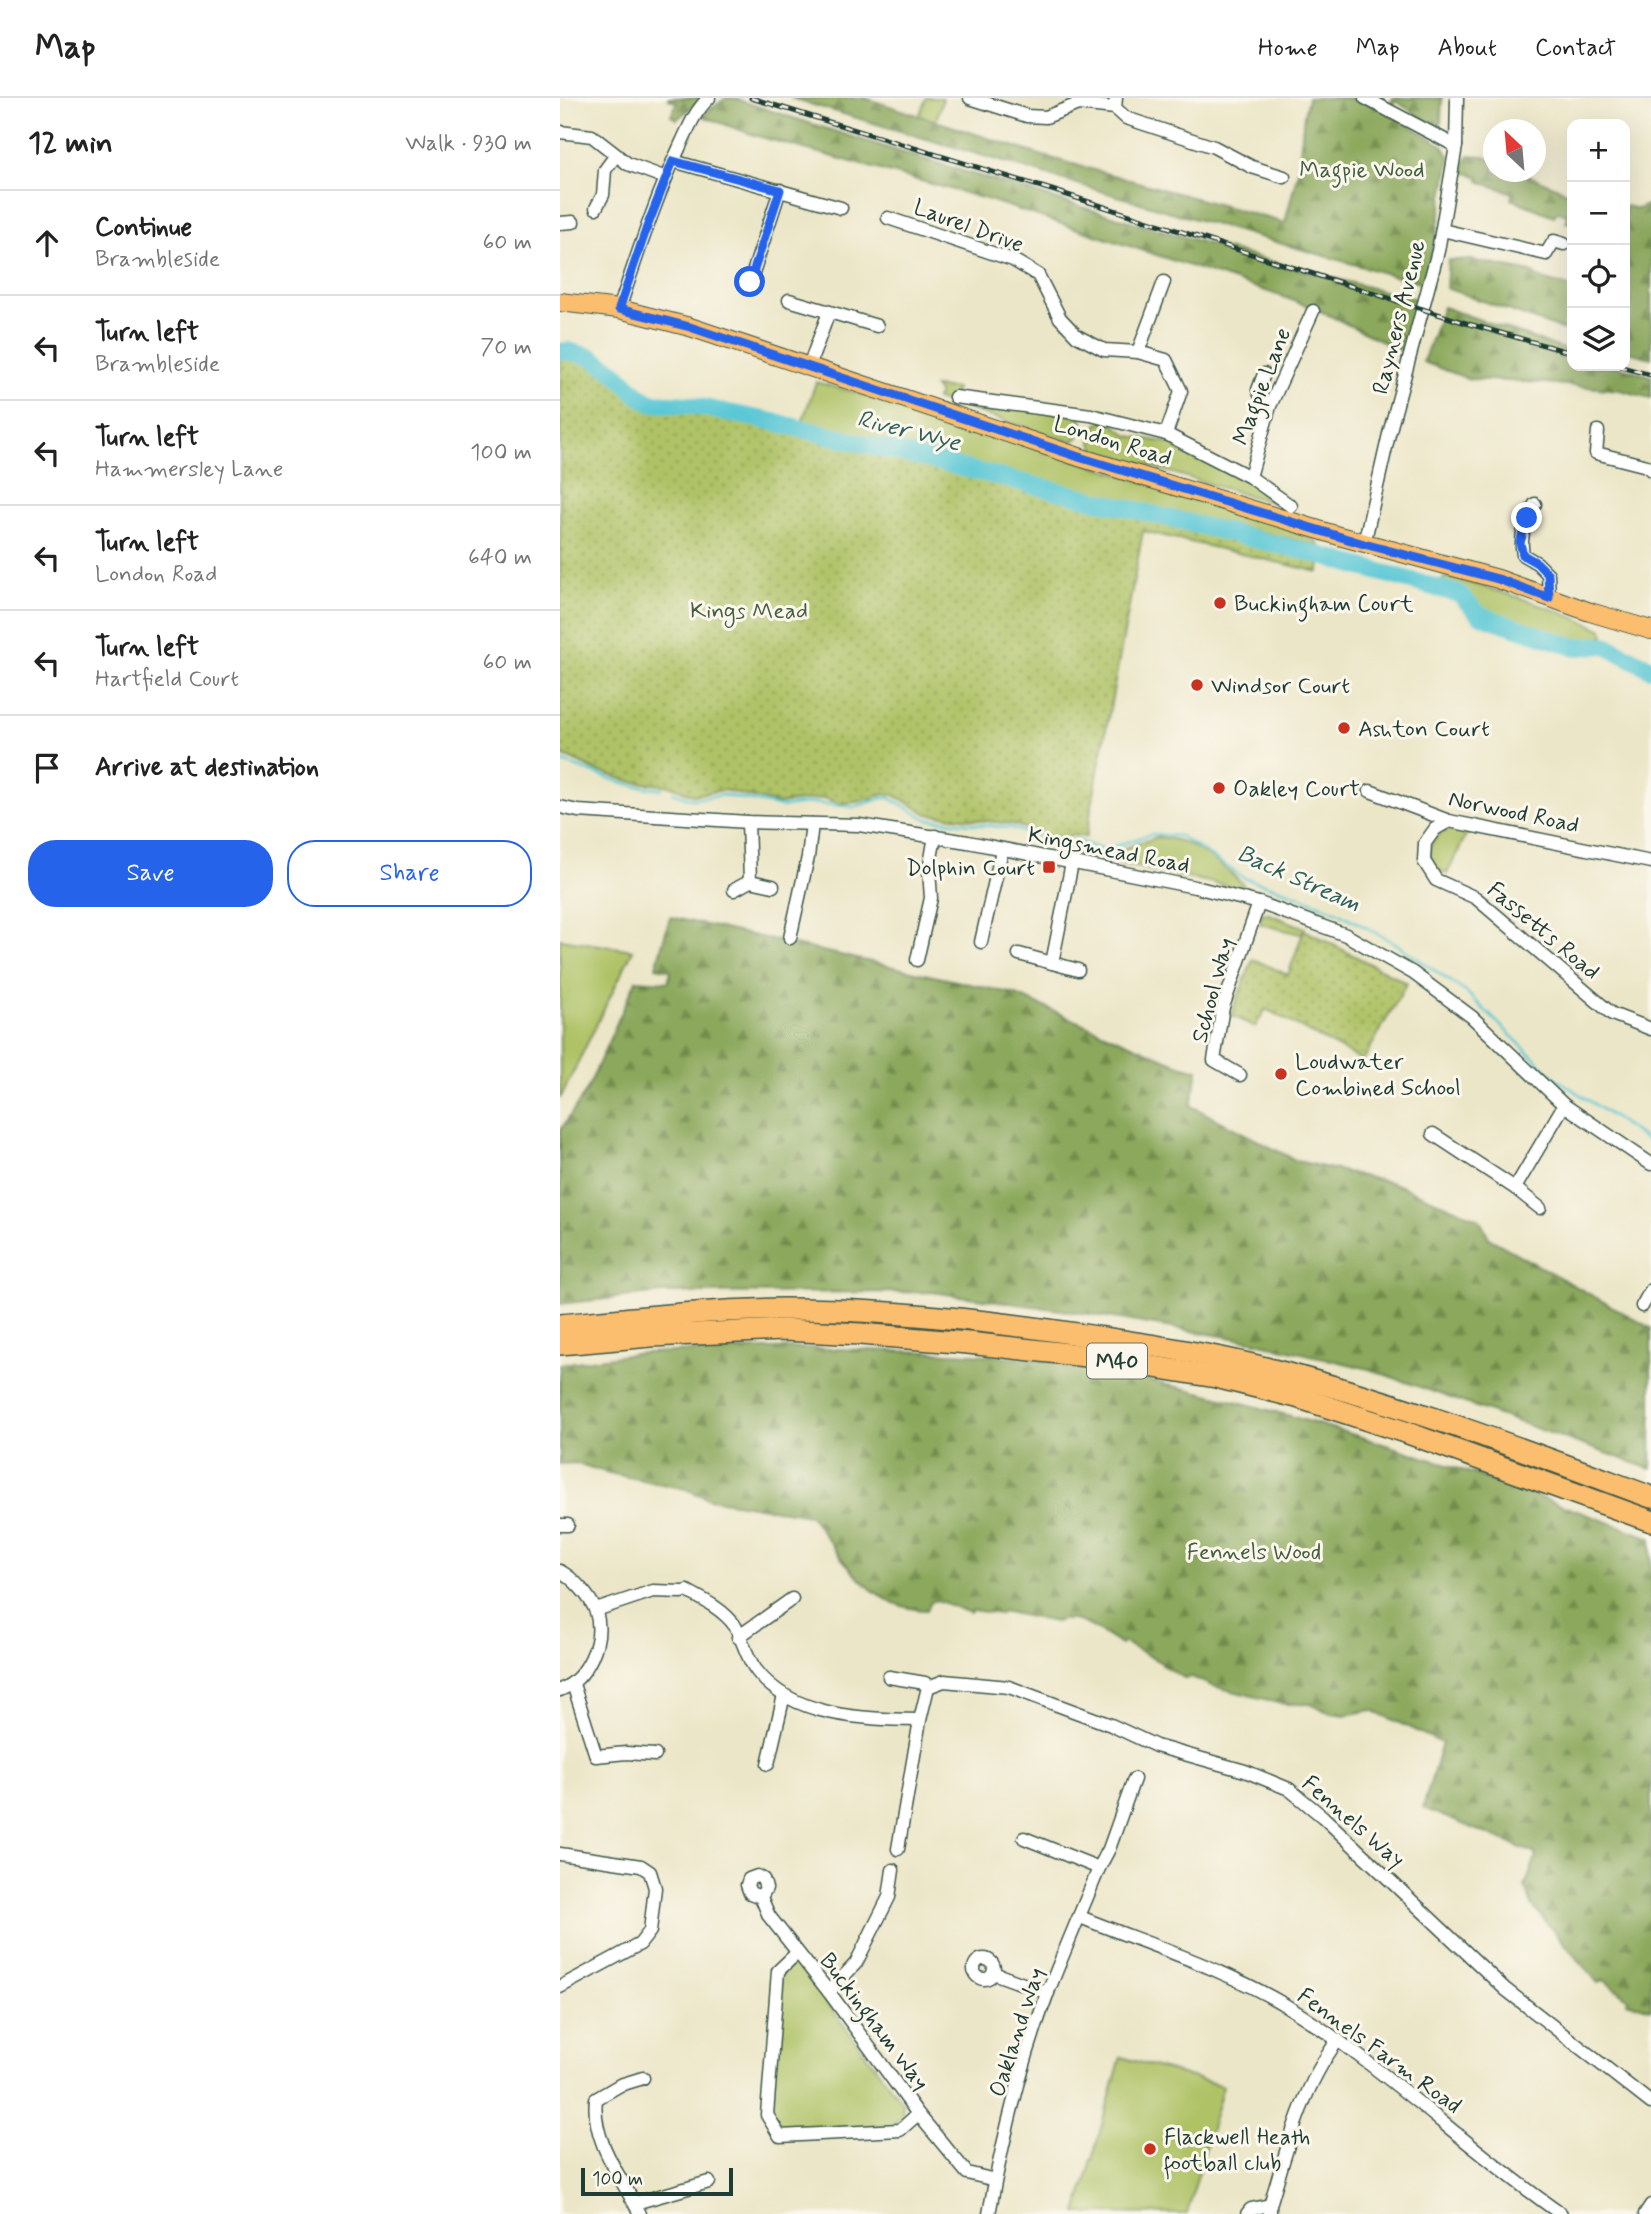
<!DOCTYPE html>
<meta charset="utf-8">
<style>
:root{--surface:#fff;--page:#f2f2f2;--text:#222;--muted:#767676;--line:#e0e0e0;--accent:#2563eb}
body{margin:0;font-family:Mynerve,sans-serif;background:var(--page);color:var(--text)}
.controls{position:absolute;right:21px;top:21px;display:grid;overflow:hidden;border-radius:14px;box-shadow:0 7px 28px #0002}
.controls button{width:63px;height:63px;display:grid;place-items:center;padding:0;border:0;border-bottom:2px solid var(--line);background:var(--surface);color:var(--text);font:35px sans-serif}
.compass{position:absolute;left:923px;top:21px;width:63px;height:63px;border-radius:50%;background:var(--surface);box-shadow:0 7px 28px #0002;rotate:334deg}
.scale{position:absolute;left:21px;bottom:18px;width:152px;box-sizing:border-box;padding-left:7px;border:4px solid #1f3d34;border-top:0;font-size:19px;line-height:24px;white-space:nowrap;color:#1f3d34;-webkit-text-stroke:5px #fbf7ec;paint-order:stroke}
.stop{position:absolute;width:21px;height:21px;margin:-16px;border:5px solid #2563eb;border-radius:50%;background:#fff}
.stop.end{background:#2563eb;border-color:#fff;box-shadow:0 2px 7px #0008}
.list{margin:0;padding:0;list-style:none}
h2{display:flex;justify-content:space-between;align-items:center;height:91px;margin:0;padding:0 28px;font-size:30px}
h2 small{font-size:23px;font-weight:400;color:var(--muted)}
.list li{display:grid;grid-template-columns:46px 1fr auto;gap:21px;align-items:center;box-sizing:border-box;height:105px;padding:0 28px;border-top:2px solid var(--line)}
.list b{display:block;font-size:26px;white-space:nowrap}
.list p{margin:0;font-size:23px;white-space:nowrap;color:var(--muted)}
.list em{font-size:23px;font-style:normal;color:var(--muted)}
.actions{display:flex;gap:14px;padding:21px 28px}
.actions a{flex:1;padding:16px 0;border:2px solid var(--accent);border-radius:28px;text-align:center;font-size:24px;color:var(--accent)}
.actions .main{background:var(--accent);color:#fff}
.icon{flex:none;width:38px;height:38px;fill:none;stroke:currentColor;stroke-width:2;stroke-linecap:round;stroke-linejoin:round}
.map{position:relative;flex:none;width:1091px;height:2116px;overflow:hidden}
header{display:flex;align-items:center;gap:42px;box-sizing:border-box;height:98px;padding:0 35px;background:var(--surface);border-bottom:2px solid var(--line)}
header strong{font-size:33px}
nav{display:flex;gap:38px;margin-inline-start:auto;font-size:24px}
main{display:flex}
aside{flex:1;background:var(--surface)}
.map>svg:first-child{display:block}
.grass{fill:#afc266;stroke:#67804d;stroke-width:2}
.forest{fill:url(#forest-firs);stroke:#557248;stroke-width:2}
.park{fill:url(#park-dots);stroke:#67804d;stroke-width:2}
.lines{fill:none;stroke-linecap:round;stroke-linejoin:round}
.stream{stroke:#5cc8d5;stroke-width:2.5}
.river{stroke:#5cc8d5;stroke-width:18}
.minor-casing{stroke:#3e564a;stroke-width:15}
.primary-casing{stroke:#3e564a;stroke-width:20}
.motorway-casing{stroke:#3e564a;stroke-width:24}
.minor{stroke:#fff;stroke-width:12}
.primary{stroke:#fbbe6e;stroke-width:18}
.motorway{stroke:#fbbe6e;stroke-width:21}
.rail-casing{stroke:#1f3d34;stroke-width:5}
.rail{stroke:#fbf7ec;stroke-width:2.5;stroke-dasharray:8;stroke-linecap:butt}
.route{stroke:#2563eb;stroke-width:9}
.poi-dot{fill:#c8321e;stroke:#fbf7ec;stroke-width:2.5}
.labels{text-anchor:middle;stroke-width:6;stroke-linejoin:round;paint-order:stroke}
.shield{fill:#fbf7ec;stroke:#61756b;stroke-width:2}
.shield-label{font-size:21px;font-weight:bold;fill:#1f3d34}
.park-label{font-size:23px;fill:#435e40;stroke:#fbf7ec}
.street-label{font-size:23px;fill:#1f3d34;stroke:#fbf7ec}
.poi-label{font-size:23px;fill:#1f3d34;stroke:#fbf7ec;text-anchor:start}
.water-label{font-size:24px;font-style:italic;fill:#2e605c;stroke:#fbf7ec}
</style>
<header>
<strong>Map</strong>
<nav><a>Home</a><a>Map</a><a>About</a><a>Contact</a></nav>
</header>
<main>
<aside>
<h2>12 min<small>Walk · 930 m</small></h2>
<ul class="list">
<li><svg class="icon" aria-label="ahead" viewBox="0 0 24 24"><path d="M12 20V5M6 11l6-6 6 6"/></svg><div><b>Continue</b><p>Brambleside</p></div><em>60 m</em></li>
<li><svg class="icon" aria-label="left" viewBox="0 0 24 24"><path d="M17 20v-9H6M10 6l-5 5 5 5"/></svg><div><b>Turn left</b><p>Brambleside</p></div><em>70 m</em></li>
<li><svg class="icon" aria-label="left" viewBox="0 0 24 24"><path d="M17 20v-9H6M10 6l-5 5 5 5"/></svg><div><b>Turn left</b><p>Hammersley Lane</p></div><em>100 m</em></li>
<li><svg class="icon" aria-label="left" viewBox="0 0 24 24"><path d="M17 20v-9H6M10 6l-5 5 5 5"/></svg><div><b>Turn left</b><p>London Road</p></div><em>640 m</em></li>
<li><svg class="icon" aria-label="left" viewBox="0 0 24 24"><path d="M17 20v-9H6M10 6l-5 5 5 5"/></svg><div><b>Turn left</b><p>Hartfield Court</p></div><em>60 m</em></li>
<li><svg class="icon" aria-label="arrive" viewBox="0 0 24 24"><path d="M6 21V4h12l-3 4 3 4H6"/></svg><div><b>Arrive at destination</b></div></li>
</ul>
<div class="actions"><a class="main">Save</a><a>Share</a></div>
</aside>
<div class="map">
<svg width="1091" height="2116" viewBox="0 0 1091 2116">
<defs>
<pattern id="forest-firs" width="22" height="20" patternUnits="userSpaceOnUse" patternTransform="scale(1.75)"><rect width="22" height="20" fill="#8ba85b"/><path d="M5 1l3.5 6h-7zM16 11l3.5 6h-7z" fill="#718a4c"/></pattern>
<pattern id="park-dots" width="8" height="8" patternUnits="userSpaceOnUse" patternTransform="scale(1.75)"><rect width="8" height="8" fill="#afc266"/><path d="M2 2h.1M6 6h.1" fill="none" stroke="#8e9f55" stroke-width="1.8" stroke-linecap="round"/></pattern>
</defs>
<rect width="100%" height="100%" fill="#fbf7ec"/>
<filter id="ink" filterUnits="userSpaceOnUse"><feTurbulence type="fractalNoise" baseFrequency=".0143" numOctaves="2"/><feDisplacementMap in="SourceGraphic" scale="14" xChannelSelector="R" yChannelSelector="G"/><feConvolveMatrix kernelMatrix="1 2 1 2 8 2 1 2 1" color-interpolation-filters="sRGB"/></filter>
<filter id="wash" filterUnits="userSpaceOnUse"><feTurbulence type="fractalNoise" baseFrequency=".00686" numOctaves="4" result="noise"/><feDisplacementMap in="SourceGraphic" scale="28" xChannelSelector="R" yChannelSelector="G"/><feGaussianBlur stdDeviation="1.57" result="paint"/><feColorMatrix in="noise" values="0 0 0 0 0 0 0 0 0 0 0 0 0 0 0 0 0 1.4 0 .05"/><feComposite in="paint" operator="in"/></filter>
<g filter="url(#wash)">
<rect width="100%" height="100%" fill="#ece6c8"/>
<!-- grass -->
<g class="grass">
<polygon points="366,0 383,0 376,23 359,18"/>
<polygon points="256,284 351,310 711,424 754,441 760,448 242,325"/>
<polygon points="374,289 396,291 393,300 521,318 524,330 518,339 511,344 376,301 379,295"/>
<polygon points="543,324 553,326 569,338 610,345 665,367 724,408 535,352 531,342 537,326"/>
<path d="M886,479C939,492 993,509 1043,532L1044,538L1027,541H1010L951,522L910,505L903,491L881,483Z"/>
<path d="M898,730L908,733L887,776C857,764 869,732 898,730Z"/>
<path d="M597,739C632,740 658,764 683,786V791L504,754L506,750L519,747L534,754L551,755Z"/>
<polygon points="706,815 745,830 741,836 700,826 702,816"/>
<polygon points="0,841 73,852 0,1001"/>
<polygon points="236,1864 343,2005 342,2017 331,2028 217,2032 210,2023 221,1869"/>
<polygon points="561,1959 663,1988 627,2116 517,2115"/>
</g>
<!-- forest -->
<g class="forest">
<polygon points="107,0 144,0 117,21 111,18 117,5"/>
<path d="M166,0H173C282,37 392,70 502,103C622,139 742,174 864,203L846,255L754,210L709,194L426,101L194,37L142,18Z"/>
<polygon points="230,0 305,0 480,57 725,125 738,73 744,17 748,0 794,0 827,12 833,0 882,0 881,25 874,28 836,3 830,15 883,48 890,60 875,143 863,186 604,112"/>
<polygon points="909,57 923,58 933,62 934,74 960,74 1012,96 1012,126 1006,124 1008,118 998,113 994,118 951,101 953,95 919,83 920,79 900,73"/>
<polygon points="1091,105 1091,260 1065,253 1065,108 1078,111"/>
<polygon points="888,162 912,162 971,174 979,180 1012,190 1012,235 886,190"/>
<polygon points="883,209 1012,254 1012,268 1057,268 1091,278 1091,300 1060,292 985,285 909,281 863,264"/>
<polygon points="110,819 454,896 616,966 638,972 631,1008 737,1063 833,1085 919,1121 930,1141 1091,1230 1091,1371 809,1271 692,1243 529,1216 372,1194 101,1195 0,1206 0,1033 27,992 76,882 108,884 111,872 96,869"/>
<path d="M243,1250C327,1253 413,1253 497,1264C528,1268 560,1277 590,1283C762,1320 927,1379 1091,1440V1911L1067,1904L1068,1901L1044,1882L1038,1885L972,1807L965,1789L976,1759L974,1755L863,1710L882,1645L812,1612L785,1617L771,1615L750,1606H725L652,1588L632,1579L624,1580L602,1567V1565L563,1544L561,1547C544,1536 516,1514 495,1524L442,1513L440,1516L412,1512L410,1515L377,1502L371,1504L367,1512C311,1512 280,1458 250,1417L149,1401L126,1391L49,1375L15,1365L0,1366V1266L82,1255Z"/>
</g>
<!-- park -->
<g class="park">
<path d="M2,255C26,257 47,270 65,286C71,292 77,301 84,306C98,315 122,310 138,312C162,315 185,323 207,329L760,459L759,474L583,433L526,739L512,737L497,741L453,726L368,716L334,697L325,696L301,703L281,706L264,700L218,706L164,692L133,697L112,688L73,684L37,673L0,656V257Z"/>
<polygon points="744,832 847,885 803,963 706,911 695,929 671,917 693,861 728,877"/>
</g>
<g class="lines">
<!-- stream -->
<g class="stream">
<polyline points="0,663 54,682 75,688 102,691"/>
<polyline points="113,694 132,701 164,697 222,709 253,705 294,709 323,700 330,700 367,721 452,730 500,747 516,742 540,751 553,749 591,736 620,738 684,780 729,794 776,813 838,847 906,894 993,978 1091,1045"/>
</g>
<!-- river -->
<polyline class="river" points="0,254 7,253 31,259 56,275 79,298 91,305 129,307 214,324 748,454 899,496 920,517 1014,549 1045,547 1091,571"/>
</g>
</g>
<g filter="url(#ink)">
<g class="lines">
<defs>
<g id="minor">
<polyline points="410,0 467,18 486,19 518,6 555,10"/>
<polyline points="556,0 555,10 566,20 654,49 692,69 724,79"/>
<polyline points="805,0 896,48"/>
<polyline points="0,34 32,38 68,66 106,80"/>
<polyline points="113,63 281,110"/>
<polyline points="36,110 43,97 45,72 56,57"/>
<polyline points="328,120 453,162 478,177 500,220 517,238 544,252 578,254 606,262 621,293 606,336"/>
<polyline points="0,125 13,124"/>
<polyline points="882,132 986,156 994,143 1004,146"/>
<polyline points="190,184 220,92"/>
<polyline points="229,202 317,228"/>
<path d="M59,211C78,155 96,99 121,46C129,29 135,13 149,0"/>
<polyline points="578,254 604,184"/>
<polyline points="249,268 269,214"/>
<polyline points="395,299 531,317 606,336 690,379 731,408"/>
<polyline points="702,319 705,309 698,292 704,276"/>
<polyline points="1038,333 1036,355 1087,368 1091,372"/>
<polyline points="690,379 710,308 753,213"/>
<path d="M975,406C966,422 959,438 963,457L977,465L988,476L989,501"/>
<polyline points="804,446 829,336 878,153 896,48 897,0"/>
<polyline points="810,693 889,723 1091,764"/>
<polyline points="0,709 18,713 188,724 299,727 408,744 635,789 699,805 786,837 853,875 912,919 1004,1007 1091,1066"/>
<polyline points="889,723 875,731 865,745 864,763 876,782 916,800 1052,916 1091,931"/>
<polyline points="190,783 213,788"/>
<polyline points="174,792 190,783 188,724"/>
<polyline points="230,840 248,759 252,726"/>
<polyline points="421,844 442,752"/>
<polyline points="459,856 518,872"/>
<polyline points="357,862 371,800 369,772 375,738"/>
<polyline points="492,865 512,765"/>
<polyline points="680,977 654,962 663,909 699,805"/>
<polyline points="873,1036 955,1090 1004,1007"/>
<polyline points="955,1090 980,1110"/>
<polyline points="1082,1208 1091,1192"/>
<polyline points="0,1427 8,1427"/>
<path d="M0,1473C13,1480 31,1499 36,1514C45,1543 27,1581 0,1592"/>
<path d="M127,1493C144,1502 164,1512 175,1528C183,1542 186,1559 196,1572C232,1620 305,1621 360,1622"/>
<polyline points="36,1512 93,1493 122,1494"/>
<polyline points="178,1539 232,1501"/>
<polyline points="329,1579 365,1585 368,1589"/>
<polyline points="13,1586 36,1658 66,1655 95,1657"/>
<polyline points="368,1589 384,1583 449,1589 551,1627 596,1648 685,1673 729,1691 763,1719 945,1891 1091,2005"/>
<polyline points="208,1666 224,1597"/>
<polyline points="464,1740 539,1770"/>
<polyline points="338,1751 360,1622 368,1589"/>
<polyline points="0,1756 81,1768 90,1774 95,1790 90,1833 80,1846 0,1889"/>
<polyline points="201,1799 206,1790 203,1781 197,1778 189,1781 187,1787 190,1795 201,1799 209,1818 269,1894 358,2016 407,2075 435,2082"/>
<path d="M520,1819C587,1846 663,1870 725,1907C824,1968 906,2050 1001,2116"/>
<polyline points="237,1855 218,1873 207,2017 220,2038 340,2032 358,2016"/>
<circle cx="424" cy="1871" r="10"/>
<polyline points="433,1875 488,1895"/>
<polyline points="269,1894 296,1865 329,1799 333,1772"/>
<polyline points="75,2105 149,2084"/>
<path d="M80,2116C62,2080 31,2043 36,2001L60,1987L83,1980"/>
<path d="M429,2116C442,2044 462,1963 488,1894C504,1853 522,1812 539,1770L549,1751L574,1681"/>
<polyline points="687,2116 691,2111 710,2107"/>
<path d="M710,2116V2107C727,2051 742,1989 778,1942"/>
<polyline points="1085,2116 1091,2107"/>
</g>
<polyline id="primary" points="0,204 59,211 130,229 522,360 779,438 938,481 1030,514 1091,532"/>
<g id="motorway">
<path d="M0,1227C74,1220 149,1212 224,1211C328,1211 434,1223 537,1239C590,1247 644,1255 697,1268C831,1301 961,1351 1091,1399"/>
<polyline points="0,1246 91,1238 224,1232 300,1236 408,1245 526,1258 656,1279 737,1299 845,1334 1091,1423"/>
</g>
</defs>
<!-- minor casing -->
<use href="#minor" class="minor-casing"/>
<!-- primary casing -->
<use href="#primary" class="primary-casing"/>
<!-- motorway casing -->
<use href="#motorway" class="motorway-casing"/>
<!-- minor -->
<use href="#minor" class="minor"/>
<!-- primary -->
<use href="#primary" class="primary"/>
<!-- motorway -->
<use href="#motorway" class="motorway"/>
<defs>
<g id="rail">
<polyline points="191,0 495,93 909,226 1012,255"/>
<polyline points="1058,268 1091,277"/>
</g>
</defs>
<!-- rail casing -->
<use href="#rail" class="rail-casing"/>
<!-- rail -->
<use href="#rail" class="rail"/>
</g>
</g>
<g class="lines" filter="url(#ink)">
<!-- route -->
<polyline class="route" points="190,184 220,92 113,63 87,129 59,211 130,229 522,360 804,446 938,481 989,500 988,476 977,465 963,457 960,445 967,420"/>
</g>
<!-- markers -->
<g class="poi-dot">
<circle cx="660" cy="505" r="7"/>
<circle cx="637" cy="587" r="7"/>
<circle cx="784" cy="630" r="7"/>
<circle cx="659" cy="690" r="7"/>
<rect x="482" y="762" width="14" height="14" rx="3.5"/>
<circle cx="721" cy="976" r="7"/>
<circle cx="590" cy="2051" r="7"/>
</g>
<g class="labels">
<!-- shield labels -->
<rect class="shield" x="527" y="1245.5" width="60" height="35" rx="5"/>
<g class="shield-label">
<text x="557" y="1270">M40</text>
</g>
<!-- park labels -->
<g class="park-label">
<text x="802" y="79">Magpie Wood</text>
<text x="189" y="520">Kings Mead</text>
<text x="694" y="1461">Fennels Wood</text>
</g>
<!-- street labels -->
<g class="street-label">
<text transform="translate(409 127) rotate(20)" y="8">Laurel Drive</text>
<text transform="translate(838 219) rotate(-76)" y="8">Rayners Avenue</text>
<text transform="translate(701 288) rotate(-69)" y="8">Magpie Lane</text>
<text transform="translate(553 342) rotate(17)" y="8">London Road</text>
<text transform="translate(954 713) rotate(12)" y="8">Norwood Road</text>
<text transform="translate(549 751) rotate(11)" y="8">Kingsmead Road</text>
<text transform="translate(984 832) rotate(40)" y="8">Fassetts Road</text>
<text transform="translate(652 892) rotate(-75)" y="8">School Way</text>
<text transform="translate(794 1723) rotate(41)" y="8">Fennels Way</text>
<text transform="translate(315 1923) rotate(53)" y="8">Buckingham Way</text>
<text transform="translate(456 1934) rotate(-72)" y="8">Oakland Way</text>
<text transform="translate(820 1952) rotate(36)" y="8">Fennels Farm Road</text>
</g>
<!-- poi labels -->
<g class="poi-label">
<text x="674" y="513">Buckingham Court</text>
<text x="651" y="595">Windsor Court</text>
<text x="798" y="638">Ashton Court</text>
<text x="673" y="698">Oakley Court</text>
<text x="475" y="777" text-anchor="end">Dolphin Court</text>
<text x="735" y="971">Loudwater<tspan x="735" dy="26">Combined School</tspan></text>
<text x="604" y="2046">Flackwell Heath<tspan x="604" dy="26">football club</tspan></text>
</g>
<!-- water labels -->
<g class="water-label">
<text transform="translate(349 332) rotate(14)" y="8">River Wye</text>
<text transform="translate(739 780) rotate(24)" y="8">Back Stream</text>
</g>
</g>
</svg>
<div class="controls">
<button>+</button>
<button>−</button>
<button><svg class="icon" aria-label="locate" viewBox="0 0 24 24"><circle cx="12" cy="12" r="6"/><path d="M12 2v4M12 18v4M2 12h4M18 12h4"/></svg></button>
<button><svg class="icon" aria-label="layers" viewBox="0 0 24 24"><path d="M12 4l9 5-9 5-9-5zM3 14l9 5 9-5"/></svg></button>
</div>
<svg class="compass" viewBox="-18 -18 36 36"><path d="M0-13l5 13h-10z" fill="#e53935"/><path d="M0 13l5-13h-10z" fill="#767676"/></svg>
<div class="scale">100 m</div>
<div class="stop" style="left:190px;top:184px"></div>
<div class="stop end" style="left:967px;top:420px"></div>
</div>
</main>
